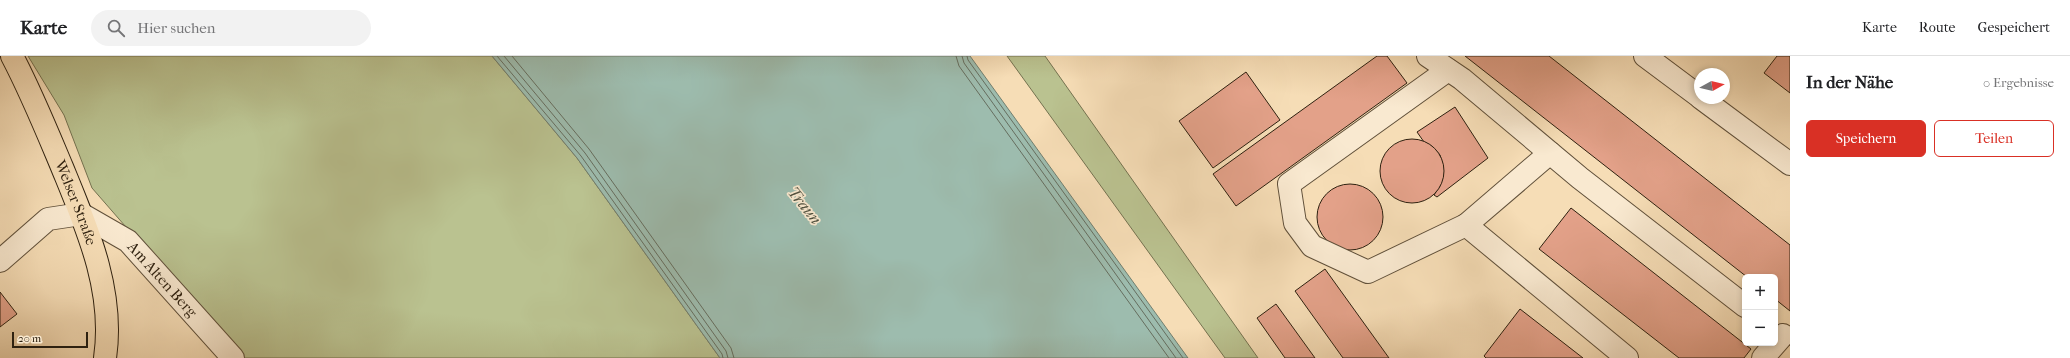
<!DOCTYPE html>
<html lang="de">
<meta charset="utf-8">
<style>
:root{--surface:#fff;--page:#f2f2f2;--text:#202124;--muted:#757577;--line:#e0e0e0;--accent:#d93025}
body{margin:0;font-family:"IM FELL French Canon",serif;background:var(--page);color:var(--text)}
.controls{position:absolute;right:12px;bottom:12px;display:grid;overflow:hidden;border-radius:6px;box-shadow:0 2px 6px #0003}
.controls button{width:36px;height:36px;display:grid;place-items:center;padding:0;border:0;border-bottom:1px solid var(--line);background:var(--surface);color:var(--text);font:20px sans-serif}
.compass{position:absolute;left:1694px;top:12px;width:36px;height:36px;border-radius:50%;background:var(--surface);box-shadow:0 2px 6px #0003;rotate:82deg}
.scale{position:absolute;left:12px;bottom:10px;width:76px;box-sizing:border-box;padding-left:4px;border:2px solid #2e2110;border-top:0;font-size:11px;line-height:14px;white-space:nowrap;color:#2e2110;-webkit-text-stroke:3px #f9e9d0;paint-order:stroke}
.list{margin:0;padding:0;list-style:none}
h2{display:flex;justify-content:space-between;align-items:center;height:52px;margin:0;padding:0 16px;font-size:17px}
h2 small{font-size:13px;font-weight:400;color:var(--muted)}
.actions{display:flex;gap:8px;padding:12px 16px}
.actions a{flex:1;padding:9px 0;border:1px solid var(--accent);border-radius:6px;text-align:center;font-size:14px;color:var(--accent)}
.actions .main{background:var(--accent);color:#fff}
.icon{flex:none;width:22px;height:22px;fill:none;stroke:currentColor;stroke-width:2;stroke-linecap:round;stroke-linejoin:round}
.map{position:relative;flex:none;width:1790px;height:302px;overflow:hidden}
header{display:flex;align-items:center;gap:24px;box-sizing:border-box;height:56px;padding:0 20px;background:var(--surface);border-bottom:1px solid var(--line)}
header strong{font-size:19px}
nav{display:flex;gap:22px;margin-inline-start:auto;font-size:14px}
.search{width:280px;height:36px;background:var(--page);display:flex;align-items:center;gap:10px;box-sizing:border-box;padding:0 14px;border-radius:22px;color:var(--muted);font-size:15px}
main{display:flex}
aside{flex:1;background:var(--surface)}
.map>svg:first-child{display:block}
.green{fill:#bac290;stroke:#747250}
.water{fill:#9dbcae;stroke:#717e6f}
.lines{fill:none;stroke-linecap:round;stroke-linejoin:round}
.shore{stroke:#666e5f;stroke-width:1}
.building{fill:#e3a189;stroke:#2e2110}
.minor-casing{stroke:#60503a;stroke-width:24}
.major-casing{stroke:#2e2110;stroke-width:24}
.minor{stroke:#f9e9d0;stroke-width:22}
.major{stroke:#f6ddb6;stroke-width:22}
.labels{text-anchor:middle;stroke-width:3.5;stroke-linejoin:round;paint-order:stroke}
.street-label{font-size:15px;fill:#2e2110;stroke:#f9e9d0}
.water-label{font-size:16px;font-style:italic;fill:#4f503f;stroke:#f9e9d0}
</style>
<header>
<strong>Karte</strong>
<div class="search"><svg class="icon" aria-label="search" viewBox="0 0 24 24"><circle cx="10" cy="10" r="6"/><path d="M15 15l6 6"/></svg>Hier suchen</div>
<nav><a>Karte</a><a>Route</a><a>Gespeichert</a></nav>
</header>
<main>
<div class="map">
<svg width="1790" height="302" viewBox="0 0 1790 302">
<rect width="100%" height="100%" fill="#f6ddb6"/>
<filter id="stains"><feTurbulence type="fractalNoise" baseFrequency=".005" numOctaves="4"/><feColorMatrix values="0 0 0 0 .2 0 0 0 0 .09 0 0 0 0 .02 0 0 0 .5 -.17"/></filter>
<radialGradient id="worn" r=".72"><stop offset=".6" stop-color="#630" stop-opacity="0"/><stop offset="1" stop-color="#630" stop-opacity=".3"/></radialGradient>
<!-- green -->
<g class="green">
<polygon points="28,0 492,0 577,102 720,302 240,302 92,132 64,59"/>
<polygon points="1007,0 1045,0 1258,302 1225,302"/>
</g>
<!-- water -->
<polygon class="water" points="492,0 970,0 1188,302 720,302 577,102"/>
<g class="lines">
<!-- shore -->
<g class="shore">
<polyline points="497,0 581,100 722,298 723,302"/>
<polyline points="504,0 585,97 726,295 728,302"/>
<polyline points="512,0 589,93 731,292 734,302"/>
<polyline points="956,0 959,10 1169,302"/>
<polyline points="962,0 964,7 1176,302"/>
<polyline points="967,0 968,4 1183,302"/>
</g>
</g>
<!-- building -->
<g class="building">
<polygon points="1377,0 1387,0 1407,27 1236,150 1213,118"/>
<polygon points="1465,0 1549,0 1790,189 1790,255 1775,243 1775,221 1747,221"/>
<polygon points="1777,0 1790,0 1790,37 1764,17"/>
<polygon points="1246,16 1280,64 1213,112 1179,65"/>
<polygon points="1455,51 1488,102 1437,141 1434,139 1440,130 1443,120 1443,110 1440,99 1433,91 1424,86 1417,76"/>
<circle cx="1412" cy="115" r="32"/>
<circle cx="1350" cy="161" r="33"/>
<polygon points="1571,152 1751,293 1744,302 1679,302 1539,193"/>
<polygon points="1325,213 1389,302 1343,302 1295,235"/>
<polygon points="0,236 17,258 0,271"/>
<polygon points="1276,248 1315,302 1285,302 1257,262"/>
<polygon points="1520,253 1583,302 1486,302 1484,300"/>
</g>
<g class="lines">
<defs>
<g id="minor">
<polyline points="1428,0 1462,23 1580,122 1745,250"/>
<polyline points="1645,0 1700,41"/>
<polyline points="1448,14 1289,128 1295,167 1312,190 1368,216 1466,169 1550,97"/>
<polyline points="1701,42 1790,108"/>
<polyline points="1466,169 1627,302"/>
<path id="s1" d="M0,205L48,163L81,158L128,185L233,302"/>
<polyline points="1763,302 1783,279"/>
</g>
<g id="major">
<path id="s2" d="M12,0C31,36 46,73 62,111C87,172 115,235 105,302"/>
</g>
</defs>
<!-- minor casing -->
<use href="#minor" class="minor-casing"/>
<!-- major casing -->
<use href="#major" class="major-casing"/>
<!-- minor -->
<use href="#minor" class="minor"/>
<!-- major -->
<use href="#major" class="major"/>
</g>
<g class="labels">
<!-- street labels -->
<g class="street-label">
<text dy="5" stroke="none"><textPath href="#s2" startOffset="160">Welser Straße</textPath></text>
<text dy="5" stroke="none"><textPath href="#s1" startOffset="203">Am Alten Berg</textPath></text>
</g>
<!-- water labels -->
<g class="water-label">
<text transform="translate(805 149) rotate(51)" y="6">Traun</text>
</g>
</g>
<rect width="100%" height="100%" filter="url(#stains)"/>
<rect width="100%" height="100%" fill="url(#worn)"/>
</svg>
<div class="controls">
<button>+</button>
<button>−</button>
</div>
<svg class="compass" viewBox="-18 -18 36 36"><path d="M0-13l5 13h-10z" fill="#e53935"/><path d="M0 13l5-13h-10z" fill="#757577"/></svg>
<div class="scale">20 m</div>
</div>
<aside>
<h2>In der Nähe<small>0 Ergebnisse</small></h2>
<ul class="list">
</ul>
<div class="actions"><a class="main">Speichern</a><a>Teilen</a></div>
</aside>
</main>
